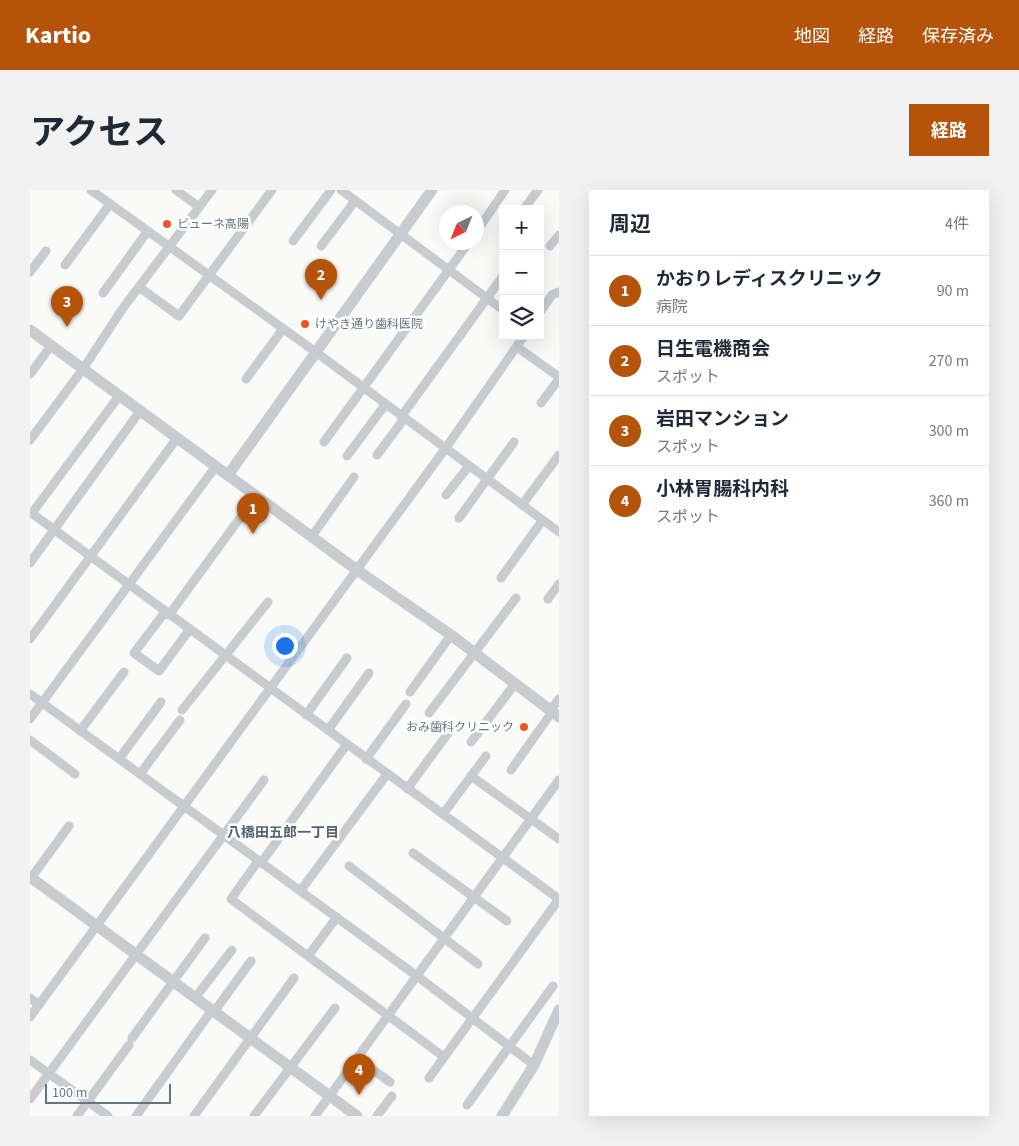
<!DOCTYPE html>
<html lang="ja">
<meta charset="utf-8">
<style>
:root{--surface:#fff;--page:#f2f2f3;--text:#1f2937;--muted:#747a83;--line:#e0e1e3;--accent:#b45309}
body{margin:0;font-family:"Source Sans 3","Noto Sans JP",sans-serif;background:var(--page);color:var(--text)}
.controls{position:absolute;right:15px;top:15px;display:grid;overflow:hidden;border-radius:0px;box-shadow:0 5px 20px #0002}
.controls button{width:45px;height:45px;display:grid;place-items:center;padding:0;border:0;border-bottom:1px solid var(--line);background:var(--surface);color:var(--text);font:25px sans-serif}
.compass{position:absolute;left:409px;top:15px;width:45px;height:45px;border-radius:50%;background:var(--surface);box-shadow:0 5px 20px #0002;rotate:223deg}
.scale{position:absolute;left:15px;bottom:12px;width:126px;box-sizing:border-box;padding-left:5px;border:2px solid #637585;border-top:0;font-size:14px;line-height:18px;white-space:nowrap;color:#637585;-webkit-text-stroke:4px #fff;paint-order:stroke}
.you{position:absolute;left:254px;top:455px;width:18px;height:18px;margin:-12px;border:4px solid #fff;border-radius:50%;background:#1a73e8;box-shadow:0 0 0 8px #1a73e833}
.badge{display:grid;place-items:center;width:32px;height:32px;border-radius:50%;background:var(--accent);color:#fff;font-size:16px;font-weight:700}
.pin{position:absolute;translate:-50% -41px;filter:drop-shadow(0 1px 2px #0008)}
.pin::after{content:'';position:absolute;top:26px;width:18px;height:15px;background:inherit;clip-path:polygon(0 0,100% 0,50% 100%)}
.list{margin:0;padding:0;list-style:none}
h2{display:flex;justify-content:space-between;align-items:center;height:65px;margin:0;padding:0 20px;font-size:21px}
h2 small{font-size:16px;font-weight:400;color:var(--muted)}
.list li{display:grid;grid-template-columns:32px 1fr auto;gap:15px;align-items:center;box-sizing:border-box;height:70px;padding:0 20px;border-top:1px solid var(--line)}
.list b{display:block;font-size:19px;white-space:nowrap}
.list p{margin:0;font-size:16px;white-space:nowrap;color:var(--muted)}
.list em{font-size:16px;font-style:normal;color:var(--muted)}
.icon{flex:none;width:28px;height:28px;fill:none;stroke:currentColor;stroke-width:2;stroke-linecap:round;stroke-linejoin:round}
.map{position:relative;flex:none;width:529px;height:926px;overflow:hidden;border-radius:0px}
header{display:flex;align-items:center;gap:30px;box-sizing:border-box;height:70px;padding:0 25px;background:var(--accent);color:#fff}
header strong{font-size:24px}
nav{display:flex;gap:28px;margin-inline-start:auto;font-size:18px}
.intro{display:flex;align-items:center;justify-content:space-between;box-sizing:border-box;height:120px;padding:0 30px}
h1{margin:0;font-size:35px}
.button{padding:12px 22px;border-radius:0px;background:var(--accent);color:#fff;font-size:18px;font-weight:700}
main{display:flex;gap:30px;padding:0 30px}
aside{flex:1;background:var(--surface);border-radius:0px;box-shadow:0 5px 20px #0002}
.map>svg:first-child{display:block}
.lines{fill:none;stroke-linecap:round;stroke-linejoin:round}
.minor{stroke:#c8ccd0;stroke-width:9}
.tertiary{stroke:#c8ccd0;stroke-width:11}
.poi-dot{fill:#ef5423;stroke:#fff;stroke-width:2}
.labels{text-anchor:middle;stroke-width:5;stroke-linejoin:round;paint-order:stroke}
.poi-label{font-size:12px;fill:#637585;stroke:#fff;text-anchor:start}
.neighbourhood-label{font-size:14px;font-weight:bold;fill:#55646f;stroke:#fff}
</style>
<header>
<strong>Kartio</strong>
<nav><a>地図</a><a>経路</a><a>保存済み</a></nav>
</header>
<div class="intro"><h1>アクセス</h1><a class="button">経路</a></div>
<main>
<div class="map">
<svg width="529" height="926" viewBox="0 0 529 926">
<rect width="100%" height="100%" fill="#fafaf8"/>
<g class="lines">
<!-- minor -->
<g class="minor">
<polyline points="61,0 287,163 529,342"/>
<polyline points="146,0 169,17"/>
<polyline points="311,0 473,120"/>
<polyline points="496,16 508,0"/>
<polyline points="447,41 475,0"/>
<polyline points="263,51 301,0"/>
<polyline points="291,56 325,11"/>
<polyline points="520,56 529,45"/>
<polyline points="35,75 80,14"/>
<polyline points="0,82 16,61"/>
<polyline points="109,97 149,126 242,0"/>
<polyline points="73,103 117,42"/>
<polyline points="510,122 522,105 529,102"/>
<polyline points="487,157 529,187"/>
<polyline points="0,184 21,156"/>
<polyline points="216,189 253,139"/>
<polyline points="511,213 529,189"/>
<polyline points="371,227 473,86"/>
<polyline points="0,250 53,179 93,118 182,0"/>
<polyline points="294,252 439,52"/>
<polyline points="347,265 374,229"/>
<polyline points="317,266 355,215"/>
<polyline points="416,305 438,277"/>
<polyline points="492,315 529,265"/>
<polyline points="0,322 529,709"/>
<polyline points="2,323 89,206"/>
<polyline points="429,328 484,252"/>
<polyline points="282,346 324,287"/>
<polyline points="0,373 110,221"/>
<polyline points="471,388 512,331"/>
<polyline points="518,409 529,394"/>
<polyline points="135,422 104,463 129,481 160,439"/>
<polyline points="139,425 226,306"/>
<polyline points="0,449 147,248"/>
<polyline points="380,502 421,445"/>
<polyline points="0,504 387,786 504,875"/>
<polyline points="152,520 238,412"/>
<polyline points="520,521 529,509"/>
<polyline points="399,523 486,408"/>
<polyline points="276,525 317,468"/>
<polyline points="0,529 186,276"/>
<polyline points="298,540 339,483"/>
<polyline points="50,541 94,482"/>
<polyline points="0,550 45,584"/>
<polyline points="441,552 484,495"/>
<polyline points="89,569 131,512"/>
<polyline points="336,569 376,514"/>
<polyline points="481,580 522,522"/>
<polyline points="110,584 150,530"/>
<polyline points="441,586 529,649"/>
<polyline points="377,599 419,542"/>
<polyline points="413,624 456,566"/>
<polyline points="383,663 477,731"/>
<polyline points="228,671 201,709 414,867"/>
<polyline points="231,673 317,554"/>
<polyline points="319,676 448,774"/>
<polyline points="1,688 39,636"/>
<polyline points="271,700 357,584"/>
<polyline points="278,766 307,727"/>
<polyline points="0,808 9,815"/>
<polyline points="165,808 202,760"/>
<polyline points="184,822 221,771"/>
<polyline points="0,827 415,259 494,146"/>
<polyline points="102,848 175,748"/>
<polyline points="328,869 360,892"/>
<polyline points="0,870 78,926"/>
<polyline points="399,888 529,709"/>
<polyline points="0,909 234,590"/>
<polyline points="437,915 523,796"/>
<polyline points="47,926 99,855"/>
<polyline points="106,926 182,820"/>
<polyline points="164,926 264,788"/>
<polyline points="224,926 305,818"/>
<polyline points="285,926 529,590"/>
<polyline points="347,926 362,906"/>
</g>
<!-- tertiary -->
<g class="tertiary">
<polyline points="0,140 327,380 421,445 529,527"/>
<polyline points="198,285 402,0"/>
<polyline points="0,687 327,926"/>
<polyline points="472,926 504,875 529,820"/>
</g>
</g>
<!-- markers -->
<g class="poi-dot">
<circle cx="137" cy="34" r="5"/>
<circle cx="275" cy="134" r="5"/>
<circle cx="494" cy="537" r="5"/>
</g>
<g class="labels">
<!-- poi labels -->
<g class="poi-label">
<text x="147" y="38">ビューネ高陽</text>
<text x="285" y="138">けやき通り歯科医院</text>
<text x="484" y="541" text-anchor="end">おみ歯科クリニック</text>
</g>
<!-- neighbourhood labels -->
<g class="neighbourhood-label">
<text x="253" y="647">八橋田五郎一丁目</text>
</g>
</g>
</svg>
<div class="controls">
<button>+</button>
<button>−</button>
<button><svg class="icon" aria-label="layers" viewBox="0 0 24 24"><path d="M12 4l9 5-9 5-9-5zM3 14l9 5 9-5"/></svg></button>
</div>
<svg class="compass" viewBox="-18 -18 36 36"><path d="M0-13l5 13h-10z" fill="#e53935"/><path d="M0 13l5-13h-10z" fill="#747a83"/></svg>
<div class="scale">100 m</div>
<div class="you"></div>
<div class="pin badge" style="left:223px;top:344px">1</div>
<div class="pin badge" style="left:291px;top:110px">2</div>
<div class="pin badge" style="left:37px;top:137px">3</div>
<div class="pin badge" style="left:329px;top:905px">4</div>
</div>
<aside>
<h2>周辺<small>4件</small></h2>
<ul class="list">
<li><span class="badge">1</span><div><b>かおりレディスクリニック</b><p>病院</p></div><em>90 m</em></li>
<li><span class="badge">2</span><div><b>日生電機商会</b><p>スポット</p></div><em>270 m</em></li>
<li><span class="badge">3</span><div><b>岩田マンション</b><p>スポット</p></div><em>300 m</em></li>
<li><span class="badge">4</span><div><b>小林胃腸科内科</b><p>スポット</p></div><em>360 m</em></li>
</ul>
</aside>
</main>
